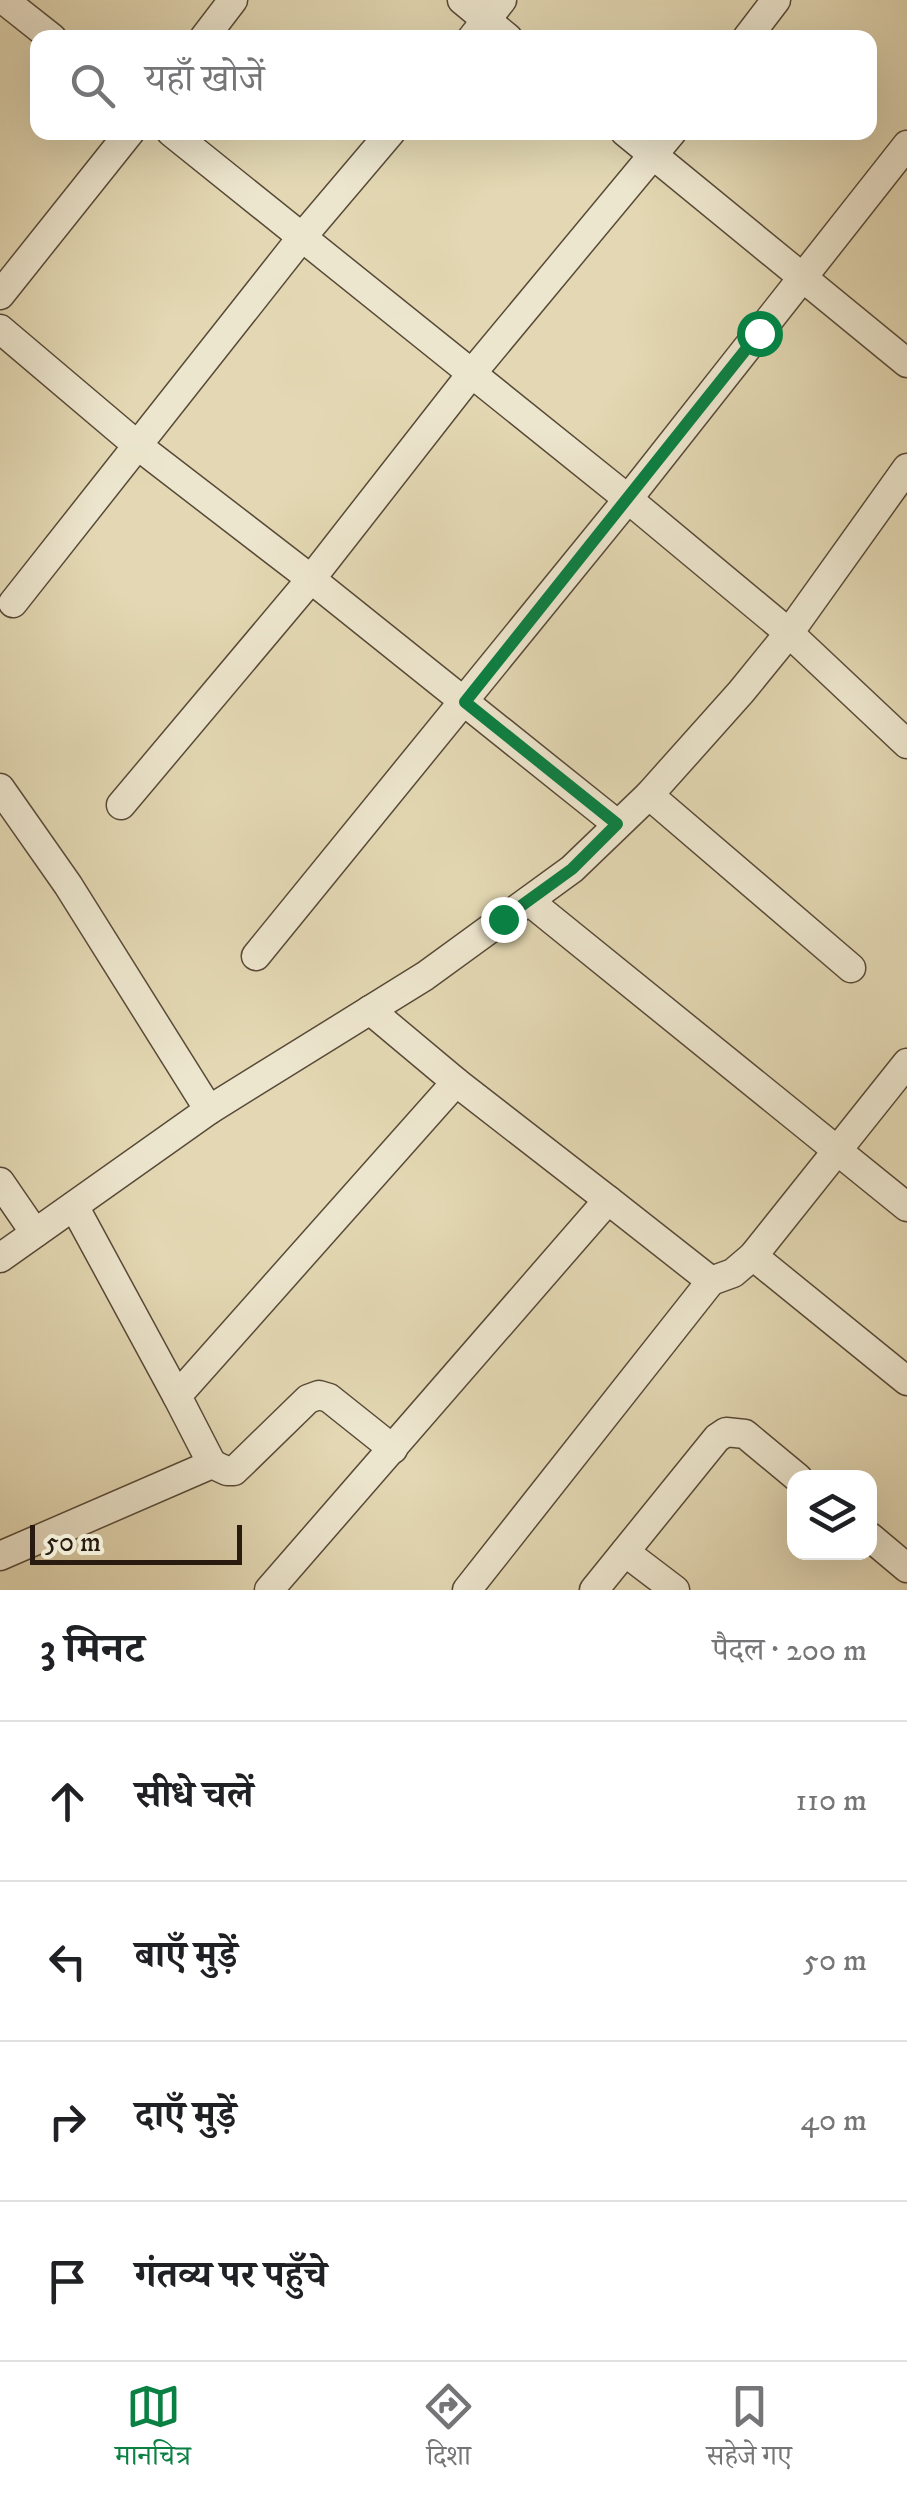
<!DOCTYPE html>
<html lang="hi">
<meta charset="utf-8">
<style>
:root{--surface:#fff;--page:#f2f2f2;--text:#202124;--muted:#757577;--line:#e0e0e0;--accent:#0b8043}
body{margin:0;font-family:"IM FELL DW Pica","Noto Serif Devanagari",serif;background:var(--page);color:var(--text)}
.controls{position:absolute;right:30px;bottom:30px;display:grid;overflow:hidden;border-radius:20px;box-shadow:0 10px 40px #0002}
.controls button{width:90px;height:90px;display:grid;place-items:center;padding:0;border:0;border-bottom:2px solid var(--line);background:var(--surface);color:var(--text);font:50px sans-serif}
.scale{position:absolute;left:30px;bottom:25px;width:212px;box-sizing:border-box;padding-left:10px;border:5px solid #291b0f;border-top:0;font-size:28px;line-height:35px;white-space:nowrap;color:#291b0f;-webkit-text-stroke:8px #ede6ce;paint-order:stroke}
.stop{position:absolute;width:30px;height:30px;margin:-22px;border:8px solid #0b8043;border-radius:50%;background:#fff}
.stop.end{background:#0b8043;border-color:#fff;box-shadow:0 2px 10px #0008}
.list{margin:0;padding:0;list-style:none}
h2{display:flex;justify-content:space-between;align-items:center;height:130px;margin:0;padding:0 40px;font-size:42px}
h2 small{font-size:32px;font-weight:400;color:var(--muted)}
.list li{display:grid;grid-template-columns:65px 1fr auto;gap:30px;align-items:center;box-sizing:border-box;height:160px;padding:0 40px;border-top:2px solid var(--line)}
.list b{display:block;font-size:38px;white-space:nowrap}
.list em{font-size:32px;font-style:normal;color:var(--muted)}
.icon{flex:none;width:55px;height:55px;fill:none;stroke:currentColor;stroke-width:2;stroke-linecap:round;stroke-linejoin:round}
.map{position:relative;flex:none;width:907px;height:1590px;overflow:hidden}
.search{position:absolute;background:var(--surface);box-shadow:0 10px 40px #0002;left:30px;right:30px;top:30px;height:110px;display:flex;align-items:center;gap:25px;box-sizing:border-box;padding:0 35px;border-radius:20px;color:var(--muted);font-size:38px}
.sheet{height:770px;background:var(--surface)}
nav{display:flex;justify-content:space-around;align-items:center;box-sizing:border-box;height:140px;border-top:2px solid var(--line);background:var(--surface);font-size:28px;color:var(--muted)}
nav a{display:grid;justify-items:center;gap:5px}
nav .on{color:var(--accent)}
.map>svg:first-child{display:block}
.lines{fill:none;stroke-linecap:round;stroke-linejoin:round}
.minor-casing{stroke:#584a38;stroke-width:31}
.minor{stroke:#ede6ce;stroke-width:28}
.route{stroke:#0b8043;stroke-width:12}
</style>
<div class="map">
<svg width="907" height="1590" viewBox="0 0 907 1590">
<rect width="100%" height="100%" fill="#e3d8b3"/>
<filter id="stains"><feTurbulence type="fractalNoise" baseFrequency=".002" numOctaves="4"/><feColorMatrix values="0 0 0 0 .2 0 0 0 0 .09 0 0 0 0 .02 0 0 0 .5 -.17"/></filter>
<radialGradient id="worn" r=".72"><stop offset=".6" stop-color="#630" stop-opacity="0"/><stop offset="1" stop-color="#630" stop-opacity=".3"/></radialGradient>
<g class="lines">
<defs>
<g id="minor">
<polyline points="4,0 52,38"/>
<polyline points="462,0 508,38"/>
<polyline points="204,38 233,0"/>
<polyline points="472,38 502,0"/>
<polyline points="747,38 776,0"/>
<polyline points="171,132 628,499 789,633 907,744"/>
<polyline points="625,132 907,363"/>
<polyline points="0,295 130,132"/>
<polyline points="0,329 137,445 311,579 617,824"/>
<polyline points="13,603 302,237 391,132"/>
<polyline points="0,788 68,885 209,1110"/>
<polyline points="649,795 851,968"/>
<polyline points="121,805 311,579 472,373 672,132"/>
<polyline points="529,901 907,1207"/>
<polyline points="256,956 628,499 907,145"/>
<polyline points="0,1182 35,1233"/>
<polyline points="74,1206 177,1396"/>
<polyline points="753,1256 907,1381"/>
<polyline points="0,1258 209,1110 425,976 572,869 649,795 741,692 789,633 907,468"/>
<polyline points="711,1281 733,1273 753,1256 907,1063"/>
<polyline points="212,1464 177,1396 456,1082"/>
<polyline points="870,1537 907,1568"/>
<polyline points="625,1552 675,1590"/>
<polyline points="0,1556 212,1464 227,1471 234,1471 308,1399 319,1395 329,1398 393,1449"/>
<polyline points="269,1590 608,1200 456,1082 370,1010"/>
<polyline points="467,1590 711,1281 608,1200"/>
<polyline points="594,1590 717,1438 726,1432 745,1434 798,1478"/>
</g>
</defs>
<!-- minor casing -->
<use href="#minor" class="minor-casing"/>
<!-- minor -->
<use href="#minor" class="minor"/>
</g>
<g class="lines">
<!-- route -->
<polyline class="route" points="503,919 572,869 617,824 465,702 759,333"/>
</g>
<rect width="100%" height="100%" filter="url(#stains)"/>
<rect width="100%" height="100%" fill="url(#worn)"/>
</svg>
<div class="controls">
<button><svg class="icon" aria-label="layers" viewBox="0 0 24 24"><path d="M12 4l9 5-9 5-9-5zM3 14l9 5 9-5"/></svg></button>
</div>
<div class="scale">50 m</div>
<div class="stop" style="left:759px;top:333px"></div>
<div class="stop end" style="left:503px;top:919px"></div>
<div class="search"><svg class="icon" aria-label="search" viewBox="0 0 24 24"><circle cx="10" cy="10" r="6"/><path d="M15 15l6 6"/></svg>यहाँ खोजें</div>
</div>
<section class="sheet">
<h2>3 मिनट<small>पैदल · 200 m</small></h2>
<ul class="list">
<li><svg class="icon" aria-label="ahead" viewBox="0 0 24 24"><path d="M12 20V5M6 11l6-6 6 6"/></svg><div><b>सीधे चलें</b></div><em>110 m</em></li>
<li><svg class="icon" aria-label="left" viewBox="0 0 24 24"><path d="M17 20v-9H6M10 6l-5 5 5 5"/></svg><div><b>बाएँ मुड़ें</b></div><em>50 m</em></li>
<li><svg class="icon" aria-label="right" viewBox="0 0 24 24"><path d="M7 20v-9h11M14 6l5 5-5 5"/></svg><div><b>दाएँ मुड़ें</b></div><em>40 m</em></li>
<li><svg class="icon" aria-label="arrive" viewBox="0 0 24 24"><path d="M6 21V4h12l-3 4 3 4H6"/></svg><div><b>गंतव्य पर पहुँचे</b></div></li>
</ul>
</section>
<nav>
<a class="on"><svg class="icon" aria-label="map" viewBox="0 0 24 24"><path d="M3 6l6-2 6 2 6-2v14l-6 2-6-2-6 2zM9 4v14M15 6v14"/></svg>मानचित्र</a>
<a><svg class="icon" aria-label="directions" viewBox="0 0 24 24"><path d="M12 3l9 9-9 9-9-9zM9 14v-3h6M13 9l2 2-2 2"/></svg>दिशा</a>
<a><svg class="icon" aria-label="saved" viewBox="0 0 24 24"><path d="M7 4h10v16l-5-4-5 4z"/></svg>सहेजे गए</a>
</nav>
